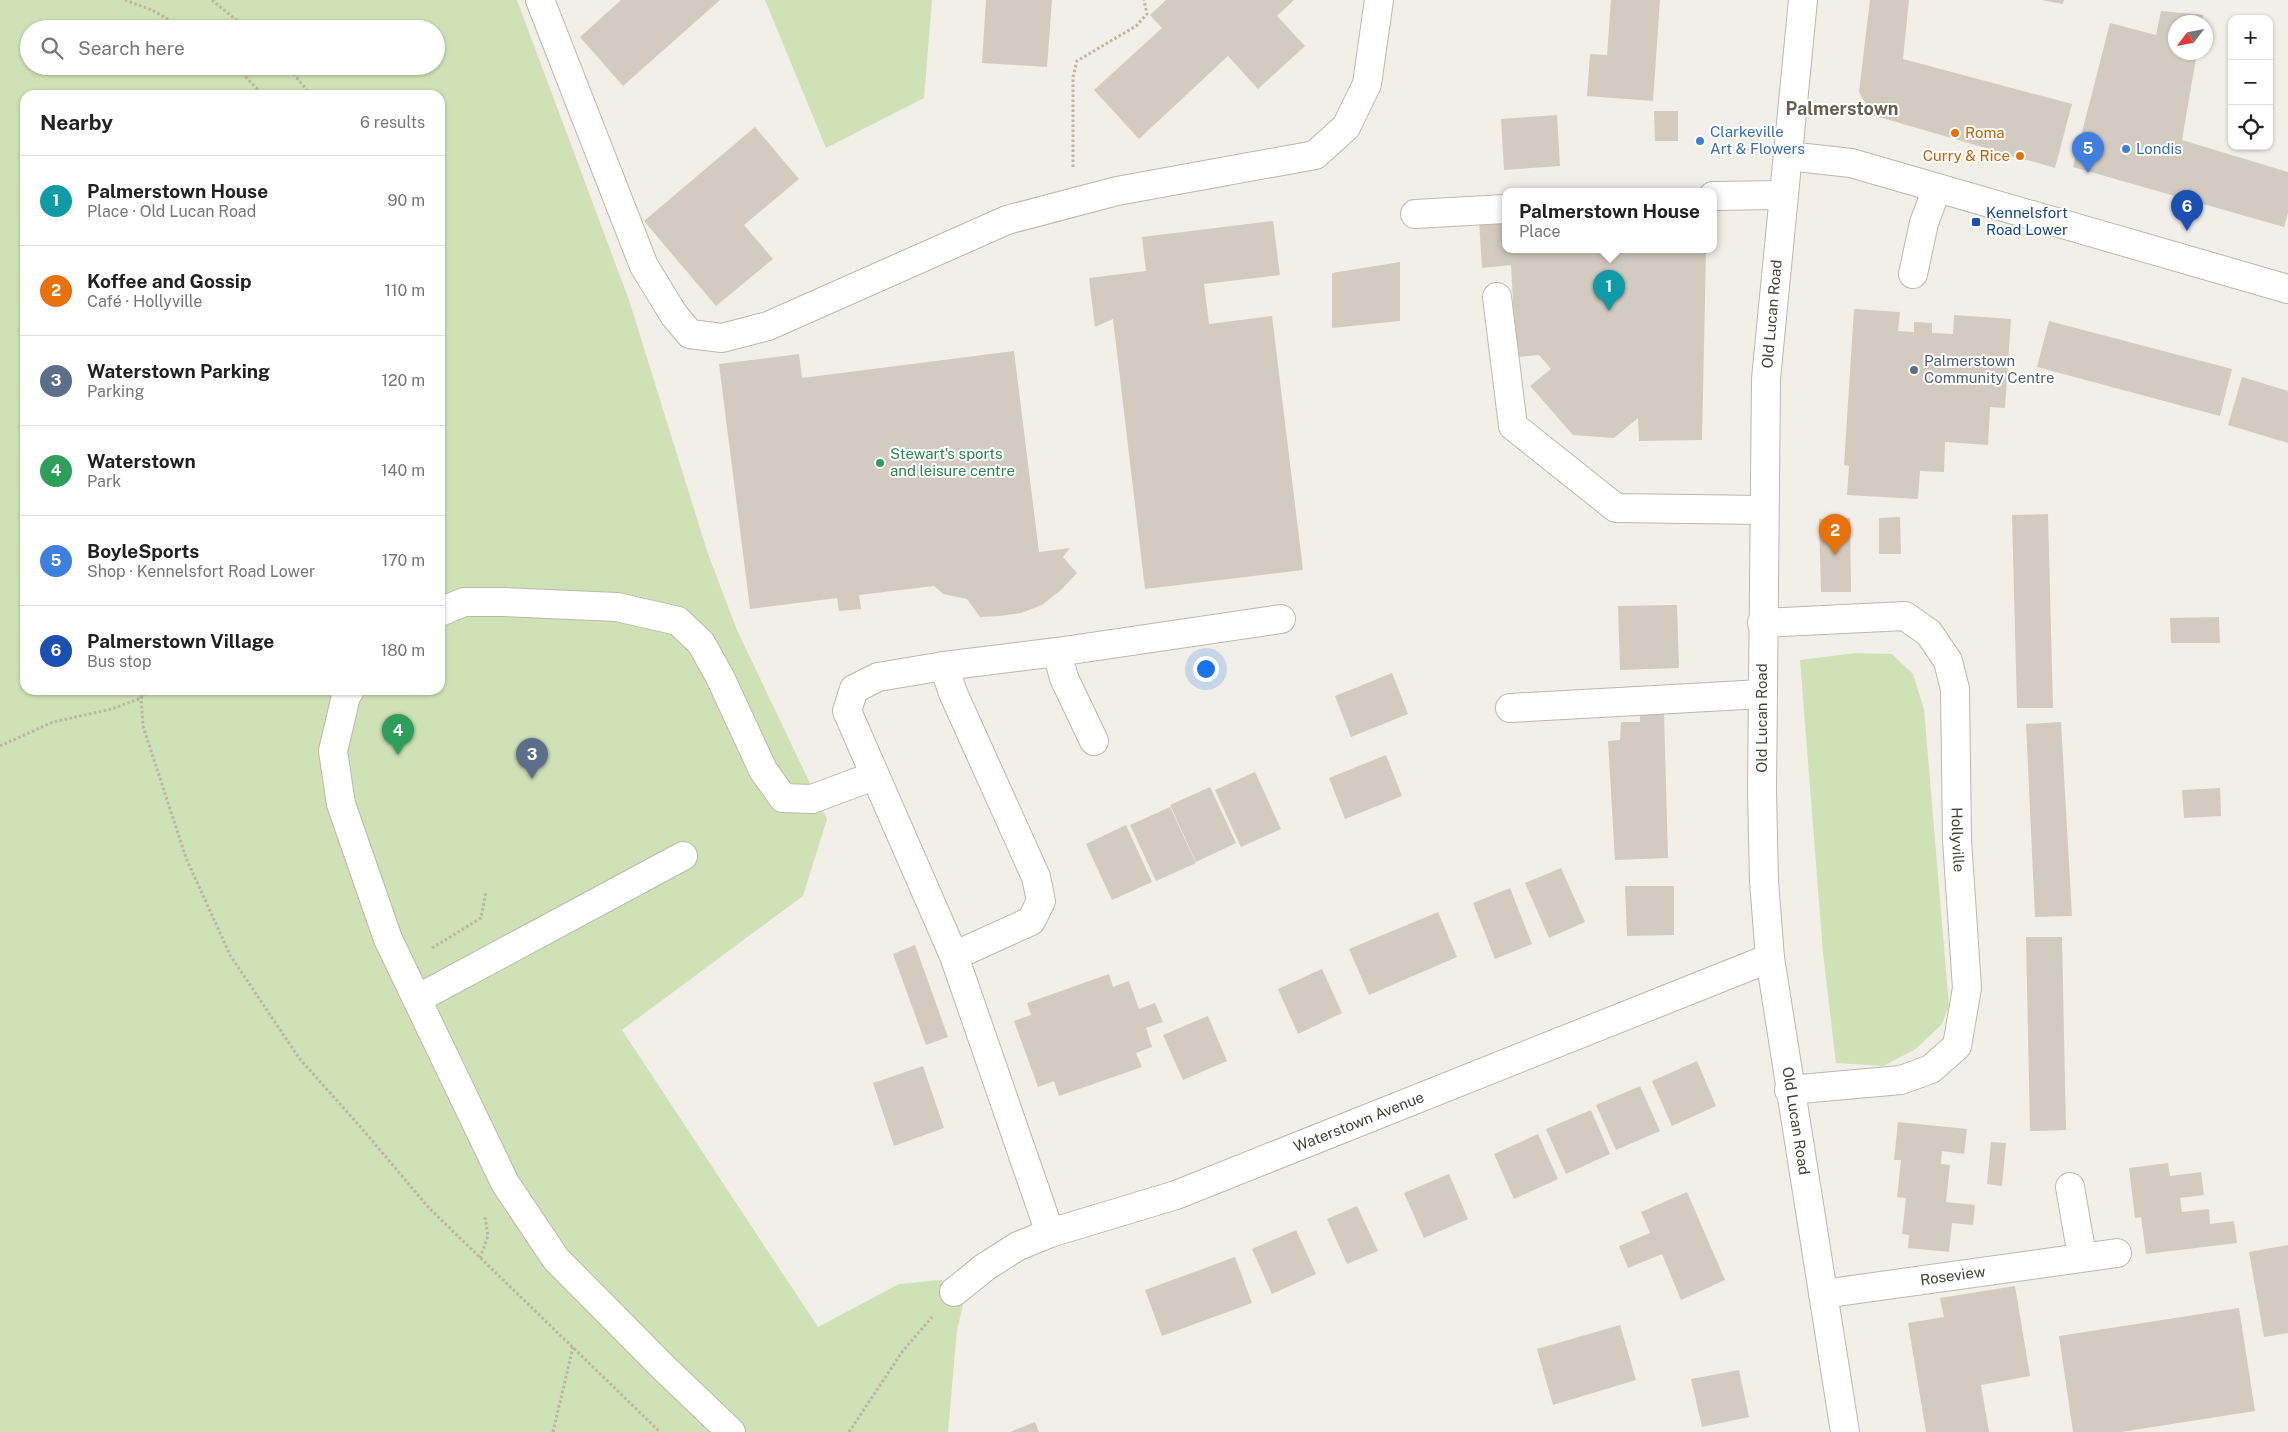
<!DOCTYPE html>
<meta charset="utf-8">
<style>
:root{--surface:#fff;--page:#f2f2f2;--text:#222;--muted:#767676;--line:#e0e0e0;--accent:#7c3aed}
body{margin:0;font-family:"Public Sans",sans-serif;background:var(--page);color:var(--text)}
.controls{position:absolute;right:15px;top:15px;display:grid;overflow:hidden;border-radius:10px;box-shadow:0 1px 4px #0004}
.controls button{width:45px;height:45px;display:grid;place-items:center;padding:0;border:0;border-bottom:1px solid var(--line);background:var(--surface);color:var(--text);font:25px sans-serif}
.compass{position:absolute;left:2168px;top:15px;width:45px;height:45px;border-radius:50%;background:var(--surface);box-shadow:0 1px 4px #0004;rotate:238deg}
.you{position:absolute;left:1205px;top:668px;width:18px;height:18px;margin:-12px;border:4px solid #fff;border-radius:50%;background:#1a73e8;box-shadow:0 0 0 8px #1a73e833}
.badge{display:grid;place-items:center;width:32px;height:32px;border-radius:50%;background:var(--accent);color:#fff;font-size:16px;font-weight:700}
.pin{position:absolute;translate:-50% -41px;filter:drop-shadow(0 1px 2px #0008)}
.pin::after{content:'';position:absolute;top:26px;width:18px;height:15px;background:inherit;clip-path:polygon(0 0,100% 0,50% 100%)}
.popup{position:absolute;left:1502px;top:188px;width:215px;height:65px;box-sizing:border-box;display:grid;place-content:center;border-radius:10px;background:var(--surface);filter:drop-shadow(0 1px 4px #0005);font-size:16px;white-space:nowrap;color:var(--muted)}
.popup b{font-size:19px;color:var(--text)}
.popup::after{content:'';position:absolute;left:50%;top:100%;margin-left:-10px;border:10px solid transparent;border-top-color:var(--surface)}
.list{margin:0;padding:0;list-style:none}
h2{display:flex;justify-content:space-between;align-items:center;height:65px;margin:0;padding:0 20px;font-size:21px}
h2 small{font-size:16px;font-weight:400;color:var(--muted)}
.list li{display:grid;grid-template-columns:32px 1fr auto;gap:15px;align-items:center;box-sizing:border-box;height:90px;padding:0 20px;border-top:1px solid var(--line)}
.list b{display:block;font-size:19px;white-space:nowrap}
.list p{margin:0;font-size:16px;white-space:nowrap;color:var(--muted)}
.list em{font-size:16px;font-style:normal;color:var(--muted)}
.icon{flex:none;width:28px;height:28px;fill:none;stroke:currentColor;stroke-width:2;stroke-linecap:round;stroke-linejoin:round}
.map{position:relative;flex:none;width:2288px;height:1432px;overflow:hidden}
.search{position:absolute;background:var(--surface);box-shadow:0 1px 4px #0004;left:20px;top:20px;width:425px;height:55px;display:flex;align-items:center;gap:12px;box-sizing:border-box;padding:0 18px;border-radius:28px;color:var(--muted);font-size:19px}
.panel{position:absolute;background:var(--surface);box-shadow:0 1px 4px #0004;left:20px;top:90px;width:425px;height:605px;border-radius:15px}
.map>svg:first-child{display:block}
.green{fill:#cee2b6;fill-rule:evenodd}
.building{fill:#d3cbbf}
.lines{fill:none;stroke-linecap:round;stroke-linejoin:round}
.minor-casing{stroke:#bdb7ac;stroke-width:30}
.path{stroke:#bdb39f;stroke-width:3;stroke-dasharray:2.5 2.5;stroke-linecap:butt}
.minor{stroke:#fff;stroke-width:28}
.food-dot{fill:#e8710a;stroke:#fff;stroke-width:2}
.shop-dot{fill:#3f7fe0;stroke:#fff;stroke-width:2}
.transit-dot{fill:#1a4fb4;stroke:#fff;stroke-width:2}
.service-dot{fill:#5c6f8a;stroke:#fff;stroke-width:2}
.leisure-dot{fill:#2e9e5b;stroke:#fff;stroke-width:2}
.labels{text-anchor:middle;stroke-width:4;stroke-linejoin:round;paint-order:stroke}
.shop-label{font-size:15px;fill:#366cbe;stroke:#fff;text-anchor:start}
.food-label{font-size:15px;fill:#c56008;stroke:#fff;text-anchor:start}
.transit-label{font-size:15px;fill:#164399;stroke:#fff;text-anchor:start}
.street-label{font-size:15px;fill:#454038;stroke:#fff}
.service-label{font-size:15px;fill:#4e5e75;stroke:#fff;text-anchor:start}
.leisure-label{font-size:15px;fill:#27864d;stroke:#fff;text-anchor:start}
.quarter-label{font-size:18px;font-weight:bold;fill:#675e50;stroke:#fff}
</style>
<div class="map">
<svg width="2288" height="1432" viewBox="0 0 2288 1432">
<rect width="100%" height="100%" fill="#f2efe9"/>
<!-- green -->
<g class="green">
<path d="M0,0H517L629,300L708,554L737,630L827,819L803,896L622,1030L818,1327L899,1284L941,1280L963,1305L957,1330L948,1432H0ZM29,29H436V66H29ZM25,95H440V690H25Z"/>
<polygon points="765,0 932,0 924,98 826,148"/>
<polygon points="1856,653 1892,654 1913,674 1924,709 1949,1006 1942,1024 1916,1049 1883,1066 1836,1063 1823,953 1800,660"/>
</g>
<!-- building -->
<g class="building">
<polygon points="621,0 720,0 623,86 580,37"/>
<polygon points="986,0 1052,0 1047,67 982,63"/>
<polygon points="1166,0 1294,0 1277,16 1305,46 1258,89 1228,56 1139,139 1094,90 1162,28 1150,15"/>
<polygon points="1611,0 1660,0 1653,101 1587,96 1590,54 1607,55"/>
<polygon points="1870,0 1909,0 1903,59 2072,104 2055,168 1872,115 1859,92"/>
<polygon points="2041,0 2064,0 2063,4"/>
<polygon points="2161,11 2203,15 2202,22 2176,22 2176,52 2197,52 2182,140 2288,172 2288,213 2284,227 2073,167 2110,23 2156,35"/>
<polygon points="1654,111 1678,111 1678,141 1655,141"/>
<polygon points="1557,115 1560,166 1504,170 1501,119"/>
<polygon points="755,127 799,179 744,225 773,259 716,306 644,221"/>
<polygon points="1505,219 1505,250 1706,250 1702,440 1639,441 1638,418 1614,438 1573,435 1530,386 1551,369 1539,355 1516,357 1511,265 1482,268 1479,220"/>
<polygon points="1273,221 1280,275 1204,284 1209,324 1272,316 1303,570 1145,589 1113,319 1095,327 1089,278 1146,271 1142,237"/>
<polygon points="1400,262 1400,321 1332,328 1332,273"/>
<polygon points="1854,309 1900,312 1898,331 1914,332 1914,322 1932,323 1932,333 1953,334 1954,315 2011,319 2005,408 1990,407 1988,445 1945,442 1944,472 1920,471 1918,499 1847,495 1849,466 1844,465"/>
<polygon points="2049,321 2232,369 2220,416 2037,367"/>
<polygon points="1014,351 1039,552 1070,548 1063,557 1077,573 1061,590 1042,605 1021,613 999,616 980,617 967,599 943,594 934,586 859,595 861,609 839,611 837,598 750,609 719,364 799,354 802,378"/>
<polygon points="2242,377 2288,391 2288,443 2228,425"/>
<polygon points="2048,514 2053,708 2017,708 2012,515"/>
<polygon points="1900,517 1901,554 1879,554 1879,518"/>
<polygon points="1850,518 1851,592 1821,592 1819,519"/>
<polygon points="1677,605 1679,668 1620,670 1618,606"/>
<polygon points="2219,617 2220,643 2171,643 2170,618"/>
<polygon points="1392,673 1408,714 1351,737 1335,696"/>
<polygon points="1664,712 1668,858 1615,860 1608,741 1620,740 1621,722 1640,722 1640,713"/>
<polygon points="2061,722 2072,916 2035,917 2026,724"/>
<polygon points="1386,755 1402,796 1345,819 1329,778"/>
<polygon points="1255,772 1281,829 1241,847 1215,790"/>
<polygon points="1210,787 1236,843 1196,862 1170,805"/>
<polygon points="2220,788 2221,816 2184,818 2182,790"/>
<polygon points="1170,807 1196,863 1156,881 1130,825"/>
<polygon points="1126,825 1152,882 1112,900 1086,844"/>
<polygon points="1561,868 1585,922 1549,938 1525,883"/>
<polygon points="1625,886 1674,886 1674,935 1627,936"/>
<polygon points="1510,888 1532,944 1495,959 1473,903"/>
<polygon points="1438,912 1457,957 1369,995 1349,949"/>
<polygon points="2026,937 2062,937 2066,1130 2030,1131"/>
<polygon points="915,945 948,1037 926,1045 893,954"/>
<polygon points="1322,969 1342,1013 1298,1034 1278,989"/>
<polygon points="1109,974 1113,987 1129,981 1139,1009 1155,1003 1163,1022 1146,1028 1152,1047 1136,1053 1142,1067 1059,1096 1054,1081 1038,1087 1014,1021 1031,1015 1027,1003"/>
<polygon points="1208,1016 1227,1061 1183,1080 1163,1035"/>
<polygon points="1697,1061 1716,1106 1672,1126 1652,1081"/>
<polygon points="923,1066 944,1128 894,1146 873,1083"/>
<polygon points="1640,1086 1660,1131 1616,1150 1596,1105"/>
<polygon points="1591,1110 1610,1154 1566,1174 1546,1129"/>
<polygon points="1898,1122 1967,1129 1964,1154 1942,1151 1941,1164 1950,1165 1946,1202 1975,1205 1973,1225 1952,1223 1949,1252 1908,1248 1909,1235 1902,1234 1906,1198 1897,1197 1901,1160 1894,1160"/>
<polygon points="1538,1134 1558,1179 1514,1199 1494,1154"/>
<polygon points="1991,1142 2006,1143 2002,1186 1987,1184"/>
<polygon points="2168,1163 2170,1176 2201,1172 2204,1195 2180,1198 2182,1212 2209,1209 2210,1224 2234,1221 2237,1243 2146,1254 2141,1217 2135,1218 2129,1168"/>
<polygon points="1449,1174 1468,1219 1424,1238 1404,1193"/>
<polygon points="1687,1192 1725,1280 1681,1300 1662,1254 1628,1268 1619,1246 1650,1233 1641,1212"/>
<polygon points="1357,1206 1378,1251 1347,1264 1327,1219"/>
<polygon points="1296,1230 1316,1274 1272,1294 1252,1249"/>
<polygon points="2288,1245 2288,1333 2264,1337 2249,1252"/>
<polygon points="1235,1257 1252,1303 1162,1336 1145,1290"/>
<polygon points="2015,1286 2030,1376 1981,1385 1989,1432 1926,1432 1908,1323 1944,1317 1940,1298"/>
<polygon points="2239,1308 2255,1411 2121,1432 2073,1432 2059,1336"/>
<polygon points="1620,1325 1636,1380 1553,1405 1537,1349"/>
<polygon points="1739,1370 1749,1417 1702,1427 1691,1379"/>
<polygon points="1035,1422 1039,1432 1010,1432"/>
</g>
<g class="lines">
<defs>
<g id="minor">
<polyline points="540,0 644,266 674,315 690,334 722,338 768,326 1007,220 1117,191 1315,155 1346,127 1367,84 1379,0"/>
<path id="s1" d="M1803,0L1766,379L1762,792L1764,881L1770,958L1845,1432"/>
<polyline points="1788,156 1851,163 2288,289"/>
<polyline points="1713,196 1783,195"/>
<polyline points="1415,214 1505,209"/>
<polyline points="1913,274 1924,223 1937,188"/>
<polyline points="1497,297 1513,426 1616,508 1764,510"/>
<polyline points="440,612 464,602 504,602 617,607 678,621 701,643 720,677 763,770 783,798 812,799 874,776"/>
<path id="s2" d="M1762,623L1905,616L1929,633L1948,661L1955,689L1957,840L1967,988L1957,1046L1931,1069L1901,1080L1789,1090"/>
<polyline points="1057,652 1064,678 1094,741"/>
<polyline points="944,666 1057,652 1281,619"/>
<polyline points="350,690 346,696 333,751 341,804 388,939 505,1183 556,1259 664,1368 731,1432"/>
<polyline points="1510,708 1762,694"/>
<polyline points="954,956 1031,921 1041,901 1036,877 953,693 944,666 878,677 854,689 847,711 954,956 1050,1233"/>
<polyline points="417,999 683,856"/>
<polyline points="2070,1187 2082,1256"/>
<path id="s3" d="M954,1292L985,1267L1018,1246L1050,1233L1176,1195L1770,958"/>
<path id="s4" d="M1823,1294L2117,1253"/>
</g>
</defs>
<!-- minor casing -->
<use href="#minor" class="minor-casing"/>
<!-- path -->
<g class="path">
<polyline points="125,0 152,10 185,29"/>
<polyline points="212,0 247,29"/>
<polyline points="235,66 263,95"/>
<polyline points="287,66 311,95"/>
<polyline points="1073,167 1073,77 1077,61 1136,26 1147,14 1144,0"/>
<polyline points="150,690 141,698 143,726 186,858 230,955 299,1058 364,1131 429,1208 660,1432"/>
<polyline points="0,746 53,722 112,709 141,698 142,690"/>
<polyline points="432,948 481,918 486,891"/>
<polyline points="480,1258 488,1236 485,1217"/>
<polyline points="553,1432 573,1347"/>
<polyline points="849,1432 902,1352 932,1317"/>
</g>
<!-- minor -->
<use href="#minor" class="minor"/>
</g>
<!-- markers -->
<g class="food-dot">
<circle cx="1955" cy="133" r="5"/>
<circle cx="2020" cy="156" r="5"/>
</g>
<g class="shop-dot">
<circle cx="1700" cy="141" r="5"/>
<circle cx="2126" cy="149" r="5"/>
</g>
<rect class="transit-dot" x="1971" y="217" width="10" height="10" rx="2.5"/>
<circle class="service-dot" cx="1914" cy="370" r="5"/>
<circle class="leisure-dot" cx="880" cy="463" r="5"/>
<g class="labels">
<!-- shop labels -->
<g class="shop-label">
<text x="1710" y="137">Clarkeville<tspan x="1710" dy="17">Art &amp; Flowers</tspan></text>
<text x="2136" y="154">Londis</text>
</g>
<!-- food labels -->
<g class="food-label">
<text x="1965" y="138">Roma</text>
<text x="2010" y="161" text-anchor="end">Curry &amp; Rice</text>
</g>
<!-- transit labels -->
<g class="transit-label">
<text x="1986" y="218">Kennelsfort<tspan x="1986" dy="17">Road Lower</tspan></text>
</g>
<!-- street labels -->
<g class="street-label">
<text transform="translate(1772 314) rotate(-85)" y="5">Old Lucan Road</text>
<text transform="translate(1762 718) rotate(-90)" y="5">Old Lucan Road</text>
<text dy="5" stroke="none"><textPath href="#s2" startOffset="386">Hollyville</textPath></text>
<text dy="5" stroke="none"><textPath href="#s3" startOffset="442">Waterstown Avenue</textPath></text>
<text dy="5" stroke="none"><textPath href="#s1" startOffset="1125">Old Lucan Road</textPath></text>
<text dy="5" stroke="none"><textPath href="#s4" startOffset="131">Roseview</textPath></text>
</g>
<!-- service labels -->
<g class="service-label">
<text x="1924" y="366">Palmerstown<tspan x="1924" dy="17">Community Centre</tspan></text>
</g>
<!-- leisure labels -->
<g class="leisure-label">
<text x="890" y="459">Stewart's sports<tspan x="890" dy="17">and leisure centre</tspan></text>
</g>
<!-- quarter labels -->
<g class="quarter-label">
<text x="1842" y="115">Palmerstown</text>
</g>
</g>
</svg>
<div class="controls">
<button>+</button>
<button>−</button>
<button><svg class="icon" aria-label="locate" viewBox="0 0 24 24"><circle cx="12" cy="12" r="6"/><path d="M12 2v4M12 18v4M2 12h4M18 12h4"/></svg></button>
</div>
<svg class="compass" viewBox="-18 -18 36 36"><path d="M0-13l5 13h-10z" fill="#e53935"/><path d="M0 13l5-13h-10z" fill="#767676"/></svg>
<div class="you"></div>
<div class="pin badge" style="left:1609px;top:311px;background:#0f9aa8">1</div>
<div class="popup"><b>Palmerstown House</b>Place</div>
<div class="pin badge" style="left:1835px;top:555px;background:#e8710a">2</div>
<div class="pin badge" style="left:532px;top:779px;background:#5c6f8a">3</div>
<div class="pin badge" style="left:398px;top:755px;background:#2e9e5b">4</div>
<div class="pin badge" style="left:2088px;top:173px;background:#3f7fe0">5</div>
<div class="pin badge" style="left:2187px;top:231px;background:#1a4fb4">6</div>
<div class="search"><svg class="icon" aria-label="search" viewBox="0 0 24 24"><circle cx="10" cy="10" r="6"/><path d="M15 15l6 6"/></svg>Search here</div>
<section class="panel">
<h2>Nearby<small>6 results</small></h2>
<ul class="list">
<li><span class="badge" style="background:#0f9aa8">1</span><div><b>Palmerstown House</b><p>Place · Old Lucan Road</p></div><em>90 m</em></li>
<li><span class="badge" style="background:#e8710a">2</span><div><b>Koffee and Gossip</b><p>Café · Hollyville</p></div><em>110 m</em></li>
<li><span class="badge" style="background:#5c6f8a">3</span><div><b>Waterstown Parking</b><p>Parking</p></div><em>120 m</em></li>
<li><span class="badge" style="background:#2e9e5b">4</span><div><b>Waterstown</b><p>Park</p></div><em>140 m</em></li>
<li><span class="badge" style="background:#3f7fe0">5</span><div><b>BoyleSports</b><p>Shop · Kennelsfort Road Lower</p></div><em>170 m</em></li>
<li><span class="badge" style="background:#1a4fb4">6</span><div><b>Palmerstown Village</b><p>Bus stop</p></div><em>180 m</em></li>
</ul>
</section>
</div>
